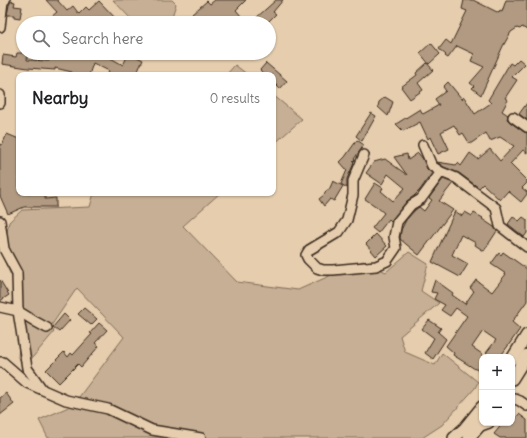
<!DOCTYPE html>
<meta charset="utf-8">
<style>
:root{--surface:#fff;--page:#f2f2f2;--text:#202124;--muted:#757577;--line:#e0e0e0}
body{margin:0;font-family:Delius,sans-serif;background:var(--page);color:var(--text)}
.controls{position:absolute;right:12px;bottom:12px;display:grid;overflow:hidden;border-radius:8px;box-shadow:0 1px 3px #0004}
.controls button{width:36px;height:36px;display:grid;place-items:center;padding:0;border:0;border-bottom:1px solid var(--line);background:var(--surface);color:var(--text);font:20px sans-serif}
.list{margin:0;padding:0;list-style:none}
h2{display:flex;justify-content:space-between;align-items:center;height:52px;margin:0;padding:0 16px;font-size:17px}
h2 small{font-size:13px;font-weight:400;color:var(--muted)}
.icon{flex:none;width:22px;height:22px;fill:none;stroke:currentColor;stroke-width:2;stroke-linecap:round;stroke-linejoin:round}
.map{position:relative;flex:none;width:527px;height:438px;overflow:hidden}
.search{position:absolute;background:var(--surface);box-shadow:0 1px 3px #0004;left:16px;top:16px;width:260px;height:44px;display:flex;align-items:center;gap:10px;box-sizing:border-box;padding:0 14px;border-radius:22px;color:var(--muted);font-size:15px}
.panel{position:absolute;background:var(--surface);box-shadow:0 1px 3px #0004;left:16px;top:72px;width:260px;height:124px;border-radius:8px}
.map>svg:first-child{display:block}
.green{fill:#c6af94;stroke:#806c59}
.building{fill:#b19a81;stroke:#3b2a1e}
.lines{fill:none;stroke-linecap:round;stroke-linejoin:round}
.minor-casing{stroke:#3b2a1e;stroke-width:12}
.major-casing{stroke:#3b2a1e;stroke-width:14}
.minor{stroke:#e5cdae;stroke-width:9}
.major{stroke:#e5cdae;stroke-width:11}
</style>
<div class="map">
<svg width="527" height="438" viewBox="0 0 527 438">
<rect width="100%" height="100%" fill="#e5cdae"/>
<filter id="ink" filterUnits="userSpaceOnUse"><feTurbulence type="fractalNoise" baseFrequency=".025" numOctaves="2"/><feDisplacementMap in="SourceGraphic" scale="8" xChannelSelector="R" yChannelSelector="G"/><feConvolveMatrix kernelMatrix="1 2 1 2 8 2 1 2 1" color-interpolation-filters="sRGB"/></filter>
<g filter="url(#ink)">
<!-- green -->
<g class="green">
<polygon points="113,0 172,0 176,4 170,23 139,23 132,20"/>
<polygon points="235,65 248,75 226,75"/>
<polygon points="273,95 302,119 273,145"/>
<polygon points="94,193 220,193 183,226 237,282 298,290 363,261 386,272 409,252 428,264 421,291 439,303 400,336 405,352 435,365 442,353 478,382 475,388 442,425 422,438 48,438 39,420 73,405 124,337 77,288 51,326 54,332 27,364 18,358 22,299 2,256 9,222 22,210 90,207"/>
</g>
<!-- building -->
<g class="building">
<polygon points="46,0 57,0 67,11 73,6 79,14 86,7 89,10 99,1 120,23 44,23 57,12"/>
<polygon points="215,0 246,0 236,10 247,23 209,23 202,16 197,21 192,14 207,1 210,4"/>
<polygon points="276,0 283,0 273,12 276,14 267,23 261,23 256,18"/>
<polygon points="464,0 473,0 499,13 500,11 502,12 506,0 527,0 527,30 522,27 520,29 517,28 511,32 503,46 481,95 472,88 474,86 470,83 484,67 471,61 474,54 457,46 448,58 445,56 446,55 439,49 446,40 451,44 467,11 462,9"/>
<polygon points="11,1 15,2 14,6 22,7 20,18 14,17 14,15 7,15 9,5"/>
<polygon points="431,43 440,54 429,64 420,53"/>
<polygon points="17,53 28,53 27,60 49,61 49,53 108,53 107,56 123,65 129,53 143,60 136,75 107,75 109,71 93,63 89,75 72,75 72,72 55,68 55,70 28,68 2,64 3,55 16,57"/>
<polygon points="519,59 525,64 512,77 517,80 505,98 508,100 502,111 508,115 507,119 510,122 524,132 527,133 527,153 523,150 510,164 527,181 527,183 522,188 527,192 527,194 521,202 508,191 500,200 483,184 479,188 459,173 444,167 437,162 456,165 458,163 461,166 470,153 478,159 490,149 500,161 514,146 500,137 490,141 486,133 470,144 463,133 460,135 454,125 441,132 449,149 438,154 430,137 428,139 420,122 403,131 396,124 420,109 423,114 439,105 435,99 446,91 443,87 448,82 462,99 464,97 475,114 491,103 488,100 510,63 513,65"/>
<polygon points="266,63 287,81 280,89 273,82 273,75 265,75 260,70"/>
<polygon points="427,63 433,70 418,83 423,90 410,99 401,87 417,75 416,73"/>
<polygon points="385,97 393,102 388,116 378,107 379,102"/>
<polygon points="527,103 527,120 519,114"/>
<polygon points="371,113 376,116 362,141 356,136"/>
<polygon points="7,134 19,139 19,193 45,193 45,199 56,198 56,207 24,207 8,214 0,196 0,144 2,145"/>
<polygon points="357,140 364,145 354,159 355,160 353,162 354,163 347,179 347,188 341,184 347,170 340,162 345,157"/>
<polygon points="418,153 423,159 427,169 432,173 420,190 414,196 407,201 391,221 389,219 378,233 372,228 384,213 377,207 365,199 375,183 383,188 381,191 393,201 405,188 388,174 382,184 366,173 374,162 385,159 407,175 394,157 407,154 408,160"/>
<polygon points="443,179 453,183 439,201 453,210 419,255 400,239 401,230 406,220 415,210 419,207 424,211 432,200 429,198"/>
<polygon points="333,181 343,186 334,201 330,199 324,206 319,199 324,195 327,190 329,190"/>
<polygon points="455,211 462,216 465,212 472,216 474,213 483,218 482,219 494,227 497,231 484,251 475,245 476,243 461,235 452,255 468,264 460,277 432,262"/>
<polygon points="513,217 519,221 523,217 527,220 527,233 524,237 508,224"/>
<polygon points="376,234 387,246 376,256 366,244"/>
<polygon points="503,252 527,269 527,301 512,322 520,329 500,357 492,357 486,353 496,340 483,331 472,347 482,354 482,373 476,369 475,369 453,355 454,353 446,346 467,316 456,308 450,316 441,310 445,305 434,299 437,293 431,292 435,280 453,293 452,295 465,304 474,291 470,288 476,280 492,292 506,274 491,264 499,253 501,255"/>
<polygon points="0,280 9,295 0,301"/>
<polygon points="84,308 97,319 91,325 78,314"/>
<polygon points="64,314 70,320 59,332 53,327"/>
<polygon points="429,320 441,328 438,332 446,339 433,359 425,353 434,338 422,329"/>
<polygon points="99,323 107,330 95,343 99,346 81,367 78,364 59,383 46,370 64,352 68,357 71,353 73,355 92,334 90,333"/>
<polygon points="6,393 14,404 0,415 0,398"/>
<polygon points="519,414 527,420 527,438 500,438 494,434 503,423 512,423 512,415 516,418"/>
</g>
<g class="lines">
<defs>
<g id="minor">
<polyline points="0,27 3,1 5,0"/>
<polyline points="0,95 0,103"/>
<polyline points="513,117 527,127"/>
<polyline points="423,145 432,166 441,172 456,178 496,208 500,226 527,247"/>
<polyline points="364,155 353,181 353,195 347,220 339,232 309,250 306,255 308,259 317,268 323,270 333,270 376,266 387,261 396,248 394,237 397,222 411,205 421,199 441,172"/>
<polyline points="0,221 4,249 17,273 18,311 27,368 42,389"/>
<polyline points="0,307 18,311 36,322 47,328"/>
<polyline points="0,362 3,362 27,383 66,400 108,409 152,430 201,438"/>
<polyline points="512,400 515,399 520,401 527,406"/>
<polyline points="478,427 489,423"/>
</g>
<g id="major">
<polyline points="512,359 527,335"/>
<polyline points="512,379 527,355"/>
<polyline points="454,438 465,428 482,407"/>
<polyline points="469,438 482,423"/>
</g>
</defs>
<!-- minor casing -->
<use href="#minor" class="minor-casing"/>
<!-- major casing -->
<use href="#major" class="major-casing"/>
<!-- minor -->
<use href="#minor" class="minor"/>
<!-- major -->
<use href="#major" class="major"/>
</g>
</g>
</svg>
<div class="controls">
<button>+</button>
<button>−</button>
</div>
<div class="search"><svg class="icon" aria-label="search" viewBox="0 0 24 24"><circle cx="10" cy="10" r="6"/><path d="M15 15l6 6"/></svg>Search here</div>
<section class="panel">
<h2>Nearby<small>0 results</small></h2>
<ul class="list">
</ul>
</section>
</div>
